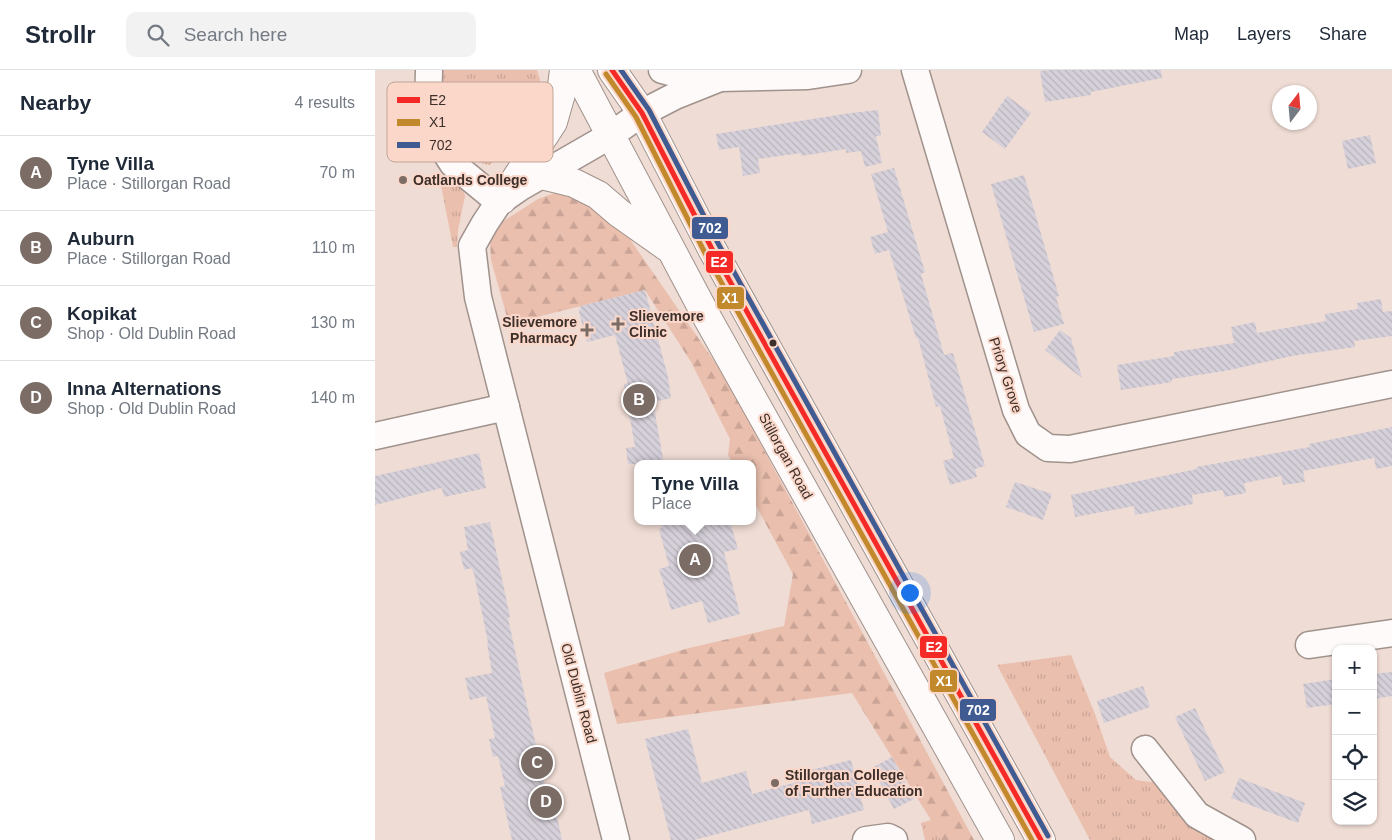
<!DOCTYPE html>
<meta charset="utf-8">
<style>
:root{--surface:#fff;--page:#f2f2f3;--text:#1f2937;--muted:#747a83;--line:#e0e1e3;--accent:#7b6c66}
body{margin:0;font-family:Arial,sans-serif;background:var(--page);color:var(--text)}
.controls{position:absolute;right:15px;bottom:15px;display:grid;overflow:hidden;border-radius:10px;box-shadow:0 1px 4px #0004}
.controls button{width:45px;height:45px;display:grid;place-items:center;padding:0;border:0;border-bottom:1px solid var(--line);background:var(--surface);color:var(--text);font:25px sans-serif}
.compass{position:absolute;left:897px;top:15px;width:45px;height:45px;border-radius:50%;background:var(--surface);box-shadow:0 1px 4px #0004;rotate:16deg}
.you{position:absolute;left:534px;top:522px;width:18px;height:18px;margin:-12px;border:4px solid #fff;border-radius:50%;background:#1a73e8;box-shadow:0 0 0 8px #1a73e833}
.badge{display:grid;place-items:center;width:32px;height:32px;border-radius:50%;background:var(--accent);color:#fff;font-size:16px;font-weight:700}
.pin{position:absolute;translate:-50% -50%;border:2px solid #fff;box-shadow:0 1px 5px #0006}
.popup{position:absolute;left:259px;top:390px;width:122px;height:65px;box-sizing:border-box;display:grid;place-content:center;border-radius:10px;background:var(--surface);filter:drop-shadow(0 1px 4px #0005);font-size:16px;white-space:nowrap;color:var(--muted)}
.popup b{font-size:19px;color:var(--text)}
.popup::after{content:'';position:absolute;left:50%;top:100%;margin-left:-10px;border:10px solid transparent;border-top-color:var(--surface)}
.list{margin:0;padding:0;list-style:none}
h2{display:flex;justify-content:space-between;align-items:center;height:65px;margin:0;padding:0 20px;font-size:21px}
h2 small{font-size:16px;font-weight:400;color:var(--muted)}
.list li{display:grid;grid-template-columns:32px 1fr auto;gap:15px;align-items:center;box-sizing:border-box;height:75px;padding:0 20px;border-top:1px solid var(--line)}
.list b{display:block;font-size:19px;white-space:nowrap}
.list p{margin:0;font-size:16px;white-space:nowrap;color:var(--muted)}
.list em{font-size:16px;font-style:normal;color:var(--muted)}
.icon{flex:none;width:28px;height:28px;fill:none;stroke:currentColor;stroke-width:2;stroke-linecap:round;stroke-linejoin:round}
.map{position:relative;flex:none;width:1017px;height:770px;overflow:hidden}
header{display:flex;align-items:center;gap:30px;box-sizing:border-box;height:70px;padding:0 25px;background:var(--surface);border-bottom:1px solid var(--line)}
header strong{font-size:24px}
nav{display:flex;gap:28px;margin-inline-start:auto;font-size:18px}
.search{width:350px;height:45px;background:var(--page);display:flex;align-items:center;gap:12px;box-sizing:border-box;padding:0 18px;border-radius:10px;color:var(--muted);font-size:19px}
main{display:flex}
aside{flex:1;background:var(--surface)}
.map>svg:first-child{display:block}
.grass{fill:url(#grass-tufts)}
.forest{fill:url(#forest-firs)}
.building{fill:url(#building-back-hatch)}
.lines{fill:none;stroke-linecap:round;stroke-linejoin:round}
.minor-casing{stroke:#a0928c;stroke-width:29}
.highway-casing{stroke:#a0928c;stroke-width:30}
.minor{stroke:#fdfaf9;stroke-width:26}
.highway{stroke:#fdfaf9;stroke-width:28}
.bus-1-casing{stroke:#fad7c9;stroke-width:9}
.bus-2-casing{stroke:#fad7c9;stroke-width:9}
.bus-3-casing{stroke:#fad7c9;stroke-width:9}
.bus-1{stroke:#f52a26;stroke-width:5}
.bus-2{stroke:#c1892c;stroke-width:5}
.bus-3{stroke:#3f5b92;stroke-width:5}
.poi-dot{fill:#7b6c66;stroke:#fad7c9;stroke-width:2}
.bus-dot{fill:#3d2f2a;stroke:#fad7c9;stroke-width:2}
.labels{text-anchor:middle;stroke-width:4;stroke-linejoin:round;paint-order:stroke}
.poi-label{font-size:14px;font-weight:bold;fill:#3d2f2a;stroke:#fad7c9;text-anchor:start}
.street-label{font-size:14px;fill:#3d2f2a;stroke:#fad7c9}
.key{fill:#fad7c9;stroke:#c1a599;stroke-width:1}
.key-label{font-size:14px;fill:#3d2f2a}
.line-badge{stroke:#fad7c9;stroke-width:2}
.badge-label{font-size:14px;text-anchor:middle;font-weight:bold;fill:#fff}
</style>
<header>
<strong>Strollr</strong>
<div class="search"><svg class="icon" aria-label="search" viewBox="0 0 24 24"><circle cx="10" cy="10" r="6"/><path d="M15 15l6 6"/></svg>Search here</div>
<nav><a>Map</a><a>Layers</a><a>Share</a></nav>
</header>
<main>
<aside>
<h2>Nearby<small>4 results</small></h2>
<ul class="list">
<li><span class="badge">A</span><div><b>Tyne Villa</b><p>Place · Stillorgan Road</p></div><em>70 m</em></li>
<li><span class="badge">B</span><div><b>Auburn</b><p>Place · Stillorgan Road</p></div><em>110 m</em></li>
<li><span class="badge">C</span><div><b>Kopikat</b><p>Shop · Old Dublin Road</p></div><em>130 m</em></li>
<li><span class="badge">D</span><div><b>Inna Alternations</b><p>Shop · Old Dublin Road</p></div><em>140 m</em></li>
</ul>
</aside>
<div class="map">
<svg width="1017" height="770" viewBox="0 0 1017 770">
<defs>
<pattern id="grass-tufts" width="24" height="20" patternUnits="userSpaceOnUse" patternTransform="scale(1.25)"><rect width="24" height="20" fill="#eabfae"/><path d="M3 7l-1-3M5 7V3M7 7l1-3M15 17l-1-3M17 17v-4M19 17l1-3" fill="none" stroke="#caa496"/></pattern>
<pattern id="forest-firs" width="22" height="20" patternUnits="userSpaceOnUse" patternTransform="scale(1.25)"><rect width="22" height="20" fill="#eabfae"/><path d="M5 1l3.5 6h-7zM16 11l3.5 6h-7z" fill="#caa496"/></pattern>
<pattern id="building-back-hatch" width="6" height="6" patternUnits="userSpaceOnUse" patternTransform="scale(1.25)"><rect width="6" height="6" fill="#d6d0da"/><path d="M-1 5l2 2M0 0l6 6M5-1l2 2" fill="none" stroke="#b9b3bb"/></pattern>
</defs>
<rect width="100%" height="100%" fill="#efdcd4"/>
<!-- grass -->
<g class="grass">
<path d="M66,0H162C174,36 170,49 142,73C133,81 125,89 114,95C76,87 71,67 68,32C67,21 65,10 66,0Z"/>
<polygon points="68,92 85,108 90,126 83,160 82,177 78,177 65,110 71,109"/>
<polygon points="696,585 720,644 735,687 761,710 783,713 840,770 715,770 622,595"/>
<polygon points="556,750 566,770 550,770 546,753"/>
</g>
<!-- forest -->
<polygon class="forest" points="186,121 241,149 348,304 599,770 566,770 556,750 477,623 242,654 229,603 314,578 409,556 418,504 378,430 378,394 358,394 353,385 355,369 316,292 270,220 134,254 116,190 115,172 127,152 163,129"/>
<!-- building -->
<g class="building">
<polygon points="674,0 786,0 787,8 716,22 716,25 670,32 665,1"/>
<polygon points="632,26 656,43 630,79 607,62"/>
<polygon points="503,40 506,66 501,66 507,93 490,97 486,81 471,83 471,79 426,86 426,83 383,89 385,103 368,106 364,77 344,80 341,64 476,43"/>
<polygon points="995,65 1001,93 973,99 967,71"/>
<polygon points="519,98 550,202 546,204 569,285 578,283 610,396 600,399 602,407 575,415 568,391 579,388 565,336 561,337 543,268 541,268 514,180 500,184 495,167 513,162 496,104"/>
<polygon points="649,105 684,226 681,227 689,254 659,262 616,114"/>
<polygon points="270,220 293,307 296,328 278,332 289,394 253,394 251,378 260,377 249,314 253,314 240,265 212,272 204,242 206,236"/>
<polygon points="1006,229 1008,242 1017,241 1017,266 979,271 980,277 917,286 850,301 797,309 797,312 746,320 742,295 799,286 799,282 859,273 856,257 880,252 882,263 951,251 950,244 983,239 982,233"/>
<polygon points="685,260 696,268 707,308 670,280"/>
<polygon points="1017,357 1017,396 1001,399 999,388 928,401 930,412 908,415 906,406 869,413 871,423 849,427 848,420 817,425 818,434 760,445 759,436 700,447 696,425 822,399 821,397 935,377 934,374"/>
<polygon points="104,383 111,418 69,427 67,418 0,435 0,406"/>
<polygon points="640,412 677,424 668,450 631,437"/>
<polygon points="285,451 336,451 337,456 355,451 363,479 349,482 365,544 333,553 327,531 296,540 284,499 294,496 284,459 287,458"/>
<polygon points="115,452 135,547 133,548 149,622 175,737 180,736 187,770 137,770 125,717 130,716 123,686 118,687 114,669 120,668 111,626 95,630 90,608 117,603 112,573 113,572 99,504 97,498 89,500 85,482 93,480 89,457"/>
<polygon points="1017,602 1017,626 998,629 998,604"/>
<polygon points="961,609 961,634 932,638 928,614"/>
<polygon points="768,616 775,637 729,653 722,631"/>
<polygon points="820,638 850,702 830,711 800,647"/>
<polygon points="313,659 327,713 371,701 377,724 426,711 424,703 476,690 489,740 437,754 434,740 319,770 296,770 270,669"/>
<polygon points="517,687 539,729 519,739 497,698"/>
<polygon points="864,708 930,733 923,753 856,728"/>
</g>
<g class="lines">
<defs>
<g id="minor">
<polyline points="54,0 53,37 63,71 78,94 124,132"/>
<polyline points="287,0 314,7 345,8 433,6 473,0"/>
<polyline points="540,0 641,340 653,364 673,378 695,379 1017,314"/>
<polyline points="0,366 131,337"/>
<polyline points="934,575 1017,563"/>
<polyline points="770,679 822,745 867,770"/>
<polyline points="241,770 103,227 97,176 110,153 124,132 144,118 236,65 267,43 300,26 345,8"/>
<polyline points="491,770 513,767 519,770"/>
</g>
<g id="highway">
<polyline points="201,0 333,249 625,770"/>
<polyline points="237,0 267,43 337,179 666,770"/>
<polyline points="166,105 199,113 223,125 244,143 292,177"/>
<polyline points="127,130 178,52 186,24 189,0"/>
</g>
</defs>
<!-- minor casing -->
<use href="#minor" class="minor-casing"/>
<!-- highway casing -->
<use href="#highway" class="highway-casing"/>
<!-- minor -->
<use href="#minor" class="minor"/>
<!-- highway -->
<use href="#highway" class="highway"/>
<defs>
<polyline id="bus-1" points="237,0 267,43 337,179 666,770"/>
<polyline id="bus-2" points="231,4 261,47 330,183 657,770"/>
<polyline id="bus-3" points="246,0 274,40 344,175 673,766"/>
</defs>
<!-- bus-1 casing -->
<use href="#bus-1" class="bus-1-casing"/>
<!-- bus-2 casing -->
<use href="#bus-2" class="bus-2-casing"/>
<!-- bus-3 casing -->
<use href="#bus-3" class="bus-3-casing"/>
<!-- bus-1 -->
<use href="#bus-1" class="bus-1"/>
<!-- bus-2 -->
<use href="#bus-2" class="bus-2"/>
<!-- bus-3 -->
<use href="#bus-3" class="bus-3"/>
</g>
<!-- markers -->
<g class="poi-dot">
<circle cx="28" cy="110" r="5"/>
<path d="M240.5 246.5h5v5h5v5h-5v5h-5v-5h-5v-5h5z"/>
<path d="M209.5 252.5h5v5h5v5h-5v5h-5v-5h-5v-5h5z"/>
<circle cx="400" cy="713" r="5"/>
</g>
<circle class="bus-dot" cx="398" cy="273" r="4.5"/>
<g class="labels">
<!-- poi labels -->
<g class="poi-label">
<text x="38" y="115">Oatlands College</text>
<text x="254" y="251">Slievemore<tspan x="254" dy="16">Clinic</tspan></text>
<text x="202" y="257" text-anchor="end">Slievemore<tspan x="202" dy="16">Pharmacy</tspan></text>
<text x="410" y="710">Stillorgan College<tspan x="410" dy="16">of Further Education</tspan></text>
</g>
<!-- street labels -->
<g class="street-label">
<text transform="translate(631 305) rotate(72)" y="5">Priory Grove</text>
<text transform="translate(411 386) rotate(61)" y="5">Stillorgan Road</text>
<text transform="translate(204 623) rotate(75)" y="5">Old Dublin Road</text>
</g>
</g>
<!-- legend -->
<rect x="12" y="12" width="166" height="80" rx="8" class="key"/>
<rect x="22" y="27" width="23" height="6" fill="#f52a26"/>
<rect x="22" y="49" width="23" height="7" fill="#c1892c"/>
<rect x="22" y="72" width="23" height="6" fill="#3f5b92"/>
<g class="key-label">
<text x="54" y="35">E2</text>
<text x="54" y="57">X1</text>
<text x="54" y="80">702</text>
</g>
<g class="line-badge">
<rect x="316" y="146" width="38" height="24" rx="5" fill="#3f5b92"/>
<rect x="330" y="180" width="29" height="24" rx="5" fill="#f52a26"/>
<rect x="341" y="216" width="29" height="24" rx="5" fill="#c1892c"/>
<rect x="544" y="565" width="29" height="24" rx="5" fill="#f52a26"/>
<rect x="554" y="599" width="29" height="24" rx="5" fill="#c1892c"/>
<rect x="584" y="628" width="38" height="24" rx="5" fill="#3f5b92"/>
</g>
<g class="badge-label">
<text x="335" y="163">702</text>
<text x="344" y="197">E2</text>
<text x="355" y="233">X1</text>
<text x="559" y="582">E2</text>
<text x="569" y="616">X1</text>
<text x="603" y="645">702</text>
</g>
</svg>
<div class="controls">
<button>+</button>
<button>−</button>
<button><svg class="icon" aria-label="locate" viewBox="0 0 24 24"><circle cx="12" cy="12" r="6"/><path d="M12 2v4M12 18v4M2 12h4M18 12h4"/></svg></button>
<button><svg class="icon" aria-label="layers" viewBox="0 0 24 24"><path d="M12 4l9 5-9 5-9-5zM3 14l9 5 9-5"/></svg></button>
</div>
<svg class="compass" viewBox="-18 -18 36 36"><path d="M0-13l5 13h-10z" fill="#e53935"/><path d="M0 13l5-13h-10z" fill="#747a83"/></svg>
<div class="you"></div>
<div class="pin badge" style="left:320px;top:490px">A</div>
<div class="popup"><b>Tyne Villa</b>Place</div>
<div class="pin badge" style="left:264px;top:330px">B</div>
<div class="pin badge" style="left:162px;top:693px">C</div>
<div class="pin badge" style="left:171px;top:732px">D</div>
</div>
</main>
